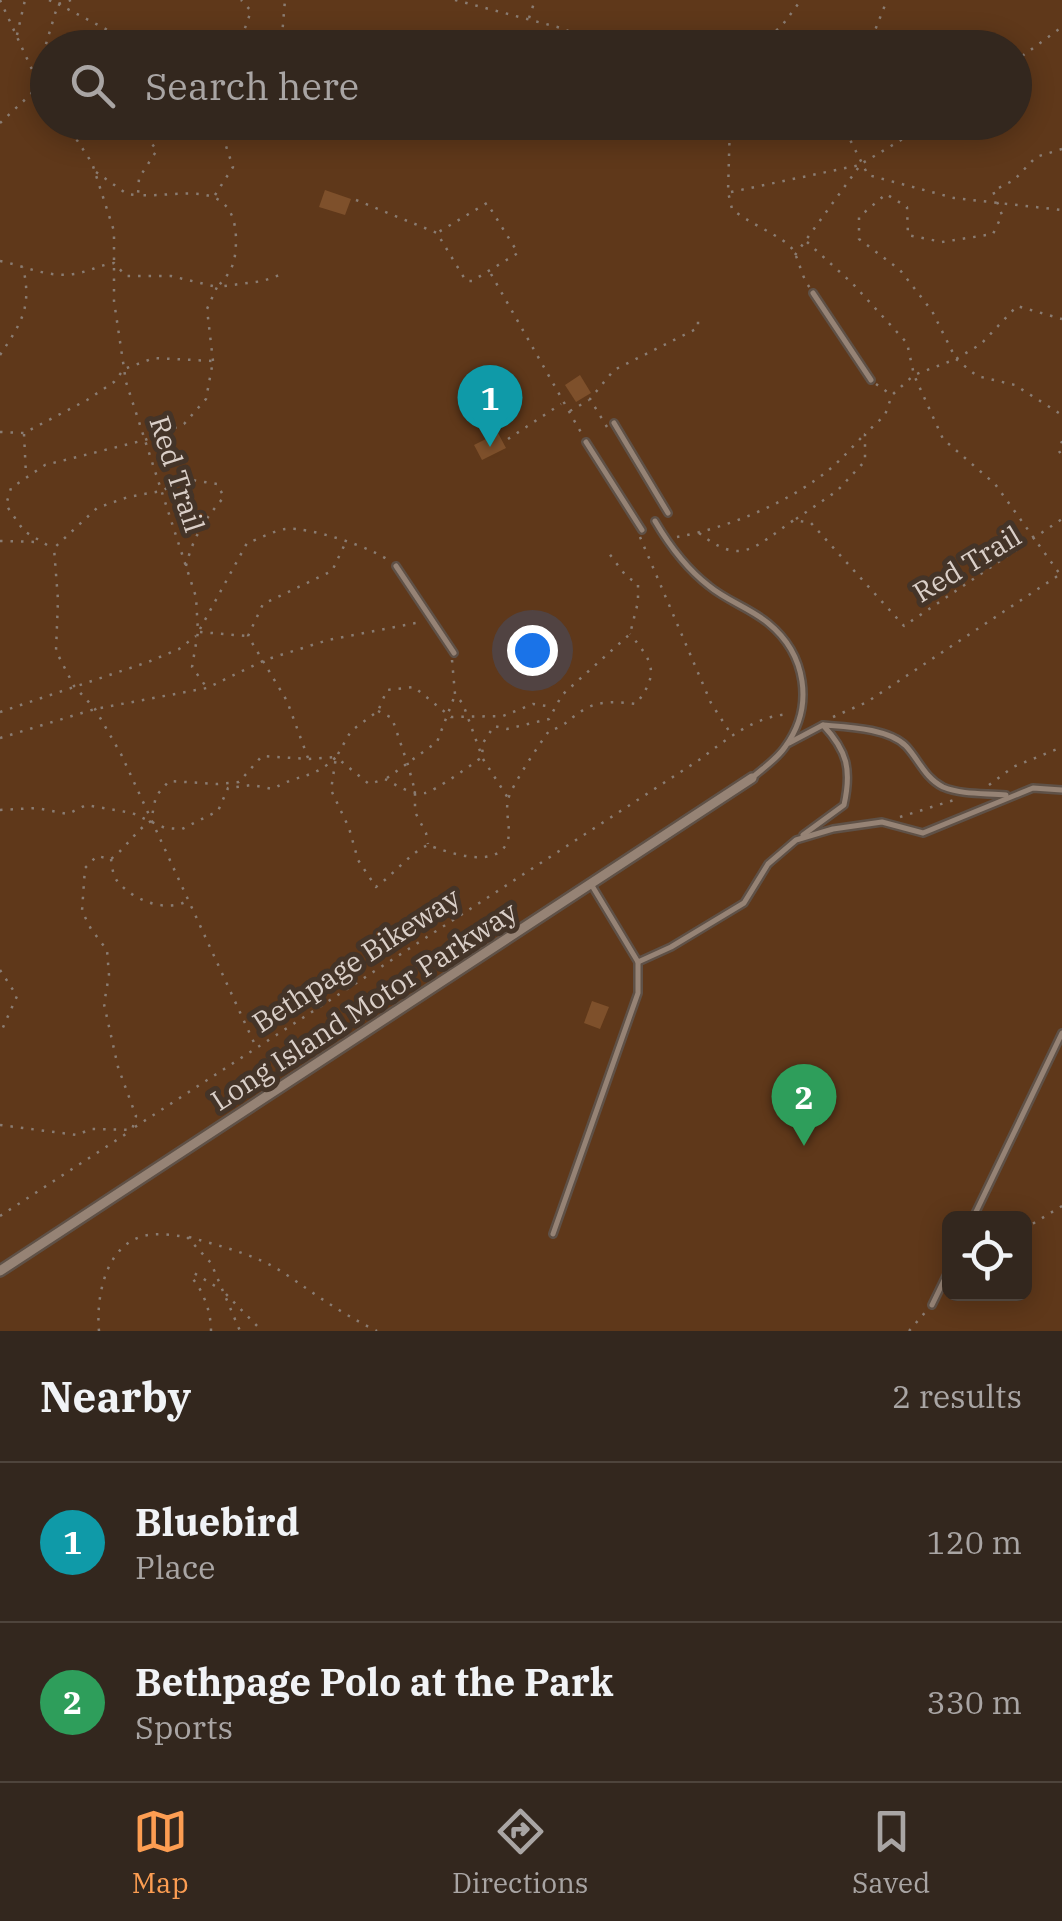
<!DOCTYPE html>
<style>
:root{--surface:#33271e;--page:#3e332b;--text:#f1f3f6;--muted:#a9a5a4;--line:#4e443c;--accent:#fc9d52}
body{margin:0;font-family:"IBM Plex Serif",serif;background:var(--page);color:var(--text)}
.controls{position:absolute;right:30px;bottom:30px;display:grid;overflow:hidden;border-radius:15px;box-shadow:0 5px 25px #0003}
.controls button{width:90px;height:90px;display:grid;place-items:center;padding:0;border:0;border-bottom:2px solid var(--line);background:var(--surface);color:var(--text);font:50px sans-serif}
.you{position:absolute;left:532px;top:650px;width:35px;height:35px;margin:-25px;border:8px solid #fff;border-radius:50%;background:#1a73e8;box-shadow:0 0 0 15px #1a73e833}
.badge{display:grid;place-items:center;width:65px;height:65px;border-radius:50%;background:var(--accent);color:#fff;font-size:32px;font-weight:700}
.pin{position:absolute;translate:-50% -82px;filter:drop-shadow(0 2px 5px #0008)}
.pin::after{content:'';position:absolute;top:52px;width:35px;height:30px;background:inherit;clip-path:polygon(0 0,100% 0,50% 100%)}
.list{margin:0;padding:0;list-style:none}
h2{display:flex;justify-content:space-between;align-items:center;height:130px;margin:0;padding:0 40px;font-size:42px}
h2 small{font-size:32px;font-weight:400;color:var(--muted)}
.list li{display:grid;grid-template-columns:65px 1fr auto;gap:30px;align-items:center;box-sizing:border-box;height:160px;padding:0 40px;border-top:2px solid var(--line)}
.list b{display:block;font-size:38px;white-space:nowrap}
.list p{margin:0;font-size:32px;white-space:nowrap;color:var(--muted)}
.list em{font-size:32px;font-style:normal;color:var(--muted)}
.icon{flex:none;width:55px;height:55px;fill:none;stroke:currentColor;stroke-width:2;stroke-linecap:round;stroke-linejoin:round}
.map{position:relative;flex:none;width:1062px;height:1331px;overflow:hidden}
.search{position:absolute;background:var(--surface);box-shadow:0 5px 25px #0003;left:30px;right:30px;top:30px;height:110px;display:flex;align-items:center;gap:25px;box-sizing:border-box;padding:0 35px;border-radius:55px;color:var(--muted);font-size:38px}
.sheet{height:450px;background:var(--surface)}
nav{display:flex;justify-content:space-around;align-items:center;box-sizing:border-box;height:140px;border-top:2px solid var(--line);background:var(--surface);font-size:28px;color:var(--muted)}
nav a{display:grid;justify-items:center;gap:5px}
nav .on{color:var(--accent)}
.map>svg:first-child{display:block}
.green{fill:#5f381a;fill-rule:evenodd}
.building{fill:#7e502b}
.lines{fill:none;stroke-linecap:round;stroke-linejoin:round}
.lane-casing{stroke:#5f5147;stroke-width:10}
.street-casing{stroke:#5f5147;stroke-width:14}
.path{stroke:#8a7c72;stroke-width:2.5;stroke-dasharray:2.5 8;stroke-linecap:butt}
.lane{stroke:#968375;stroke-width:5}
.street{stroke:#968375;stroke-width:9}
.labels{text-anchor:middle;stroke-width:10;stroke-linejoin:round;paint-order:stroke}
.street-label{font-size:28px;fill:#dacfc8;stroke:#443428}
</style>
<div class="map">
<svg width="1062" height="1331" viewBox="0 0 1062 1331">
<rect width="100%" height="100%" fill="#443428"/>
<!-- green -->
<path class="green" d="M0,0H1062V1331H0ZM48,48H1014V122H48ZM950,1218H1024V1294H950Z"/>
<!-- building -->
<g class="building">
<polygon points="325,190 351,199 345,215 319,207"/>
<polygon points="580,375 591,393 576,402 565,385"/>
<polygon points="498,433 506,448 482,460 474,445"/>
<polygon points="592,1001 609,1007 600,1029 584,1023"/>
</g>
<g class="lines">
<defs>
<g id="lane">
<polyline points="813,293 871,380"/>
<polyline points="614,423 668,513"/>
<polyline points="586,442 642,530"/>
<path d="M655,521C669,545 687,569 709,586C727,601 750,608 768,623C806,654 815,706 785,747C777,759 763,768 752,778"/>
<polyline points="396,566 454,653"/>
<path d="M823,725C847,727 888,728 906,746C919,760 925,778 943,787C962,795 986,793 1006,795"/>
<path d="M789,743L823,725C847,751 852,769 844,805L803,835"/>
<polyline points="638,962 671,947 744,903 768,864 796,840 833,829 882,822 923,833 1033,788 1062,790"/>
<polyline points="973,1218 1062,1033"/>
<polyline points="553,1234 638,993 638,962 591,884"/>
<polyline points="932,1305 950,1268"/>
</g>
<polyline id="street" points="0,1271 752,778"/>
</defs>
<!-- lane casing -->
<use href="#lane" class="lane-casing"/>
<!-- street casing -->
<use href="#street" class="street-casing"/>
<!-- path -->
<g class="path">
<polyline points="0,0 35,76 48,96"/>
<polyline points="49,0 58,4 71,0"/>
<polyline points="455,0 561,28 596,42 635,33 687,48"/>
<polyline points="529,18 535,0"/>
<polyline points="17,35 25,0"/>
<polyline points="238,48 251,11 241,0"/>
<polyline points="281,48 285,0"/>
<polyline points="750,48 781,27 801,0"/>
<polyline points="868,48 887,0"/>
<polyline points="1014,62 1062,27"/>
<polyline points="36,77 48,81"/>
<polyline points="65,122 92,163 114,231 114,301 126,382 196,597 198,632 192,667 207,688"/>
<path d="M730,122L728,192L732,209C747,223 785,237 793,250C800,262 801,276 810,288"/>
<polyline points="841,122 868,175 954,198 1062,210"/>
<polyline points="0,123 31,94 58,4 142,48"/>
<polyline points="1062,149 1036,157 1014,180 993,191 1002,215 993,234 942,242 908,235 907,207 886,194 859,217 859,239 900,270 932,311 956,359 977,376 1015,385 1062,415"/>
<polyline points="96,172 127,194 137,195"/>
<polyline points="731,192 860,165"/>
<polyline points="215,195 233,167 223,137 223,122"/>
<polyline points="356,200 437,233 466,281 472,281 518,253 487,203 437,233"/>
<polyline points="807,242 853,284 907,343 914,375 943,439 995,484 1062,577"/>
<polyline points="795,255 861,164 931,122"/>
<path d="M0,261C25,266 48,278 74,274C88,272 100,265 114,263L126,276H171L217,287C233,271 236,261 236,238C234,176 179,198 138,195L139,178L157,150L133,122"/>
<polyline points="491,274 583,436"/>
<path d="M0,355C22,322 32,307 23,267"/>
<polyline points="213,361 207,309 217,287 263,281 285,273"/>
<polyline points="876,384 890,394"/>
<polyline points="570,411 589,400"/>
<polyline points="607,427 590,399 614,370 698,328 698,321"/>
<polyline points="0,432 24,433 87,400 114,382 124,369 154,358 213,361 206,399 184,424 145,440 45,465 11,488 6,505 24,531 52,548"/>
<polyline points="24,434 26,475"/>
<polyline points="508,439 561,404"/>
<polyline points="1062,441 1059,451 1062,456"/>
<polyline points="796,519 837,491 865,461 865,434 885,415 892,395 914,375 956,359 981,344 1017,306 1062,319"/>
<path d="M699,533C742,567 754,547 794,520L811,523L904,626L1062,519"/>
<polyline points="640,537 711,703 731,734"/>
<path d="M677,537C728,528 790,502 830,469C842,459 853,446 864,435"/>
<polyline points="0,541 38,542"/>
<path d="M186,566C193,537 205,519 224,497L217,484L186,479L161,491L128,497L97,508L54,548L58,600L56,651L74,686L95,709L121,754L256,1047"/>
<path d="M200,629L247,543C259,539 273,531 285,529C308,526 374,548 391,562"/>
<polyline points="200,632 247,636"/>
<polyline points="452,660 455,694 463,704 480,751"/>
<polyline points="378,711 392,718 408,765 415,791 415,812 426,833 428,844"/>
<polyline points="0,712 148,662 179,649 196,636"/>
<polyline points="833,717 867,702 1062,573"/>
<polyline points="0,738 95,709 207,688 265,660 328,640 421,622"/>
<polyline points="338,754 351,731 378,711 387,690 414,687 451,717 503,716 533,704 553,707"/>
<polyline points="308,758 287,701 248,636 263,604 332,571 344,546"/>
<polyline points="483,759 508,798"/>
<polyline points="387,778 437,742 455,695"/>
<polyline points="989,785 1013,767 1062,747"/>
<path d="M0,810L37,808L68,814L86,805L132,813L165,828L182,829L218,811L228,788L252,785L273,789C299,773 313,780 336,757L369,784L385,779C396,785 411,795 425,793C435,791 473,764 482,757L483,743L494,726L507,729L549,719L562,695L630,634L638,602V584L626,576L608,552"/>
<polyline points="900,817 954,800"/>
<path d="M111,859C112,867 113,876 118,882C133,900 166,913 187,901"/>
<polyline points="0,970 17,996 0,1034"/>
<path d="M0,1125L77,1135L91,1129L132,1130L136,1116L118,1067L104,1004L109,975L107,950L91,929L82,911L85,868L97,856L111,859C127,847 134,832 151,821L156,796L169,781L217,784L239,782L262,756L309,759L336,757L331,790L349,828L358,860L376,887C393,875 411,852 428,845C447,852 498,871 508,840C511,828 505,812 508,800C510,788 540,743 549,731C568,725 569,718 585,709C600,700 619,702 636,704C660,673 653,662 630,634"/>
<path d="M135,1127L699,760C727,739 754,716 790,714"/>
<polyline points="0,1216 129,1132"/>
<polyline points="1024,1229 1062,1206"/>
<path d="M189,1237C220,1246 257,1255 284,1273C316,1295 342,1314 377,1331"/>
<polyline points="226,1294 262,1331"/>
<path d="M99,1331C96,1300 104,1249 140,1237C155,1232 172,1235 187,1237L211,1263L240,1331"/>
<path d="M211,1331C211,1312 204,1293 193,1279L194,1273L220,1289"/>
<polyline points="909,1331 928,1309"/>
</g>
<!-- lane -->
<use href="#lane" class="lane"/>
<!-- street -->
<use href="#street" class="street"/>
</g>
<g class="labels">
<!-- street labels -->
<g class="street-label">
<text transform="translate(177 474) rotate(72)" y="10">Red Trail</text>
<text transform="translate(967 564) rotate(-31)" y="10">Red Trail</text>
<text transform="translate(356 960) rotate(-33)" y="10">Bethpage Bikeway</text>
<text transform="translate(364 1006) rotate(-33)" y="10">Long Island Motor Parkway</text>
</g>
</g>
</svg>
<div class="controls">
<button><svg class="icon" aria-label="locate" viewBox="0 0 24 24"><circle cx="12" cy="12" r="6"/><path d="M12 2v4M12 18v4M2 12h4M18 12h4"/></svg></button>
</div>
<div class="you"></div>
<div class="pin badge" style="left:490px;top:447px;background:#0f9aa8">1</div>
<div class="pin badge" style="left:804px;top:1146px;background:#2e9e5b">2</div>
<div class="search"><svg class="icon" aria-label="search" viewBox="0 0 24 24"><circle cx="10" cy="10" r="6"/><path d="M15 15l6 6"/></svg>Search here</div>
</div>
<section class="sheet">
<h2>Nearby<small>2 results</small></h2>
<ul class="list">
<li><span class="badge" style="background:#0f9aa8">1</span><div><b>Bluebird</b><p>Place</p></div><em>120 m</em></li>
<li><span class="badge" style="background:#2e9e5b">2</span><div><b>Bethpage Polo at the Park</b><p>Sports</p></div><em>330 m</em></li>
</ul>
</section>
<nav>
<a class="on"><svg class="icon" aria-label="map" viewBox="0 0 24 24"><path d="M3 6l6-2 6 2 6-2v14l-6 2-6-2-6 2zM9 4v14M15 6v14"/></svg>Map</a>
<a><svg class="icon" aria-label="directions" viewBox="0 0 24 24"><path d="M12 3l9 9-9 9-9-9zM9 14v-3h6M13 9l2 2-2 2"/></svg>Directions</a>
<a><svg class="icon" aria-label="saved" viewBox="0 0 24 24"><path d="M7 4h10v16l-5-4-5 4z"/></svg>Saved</a>
</nav>
